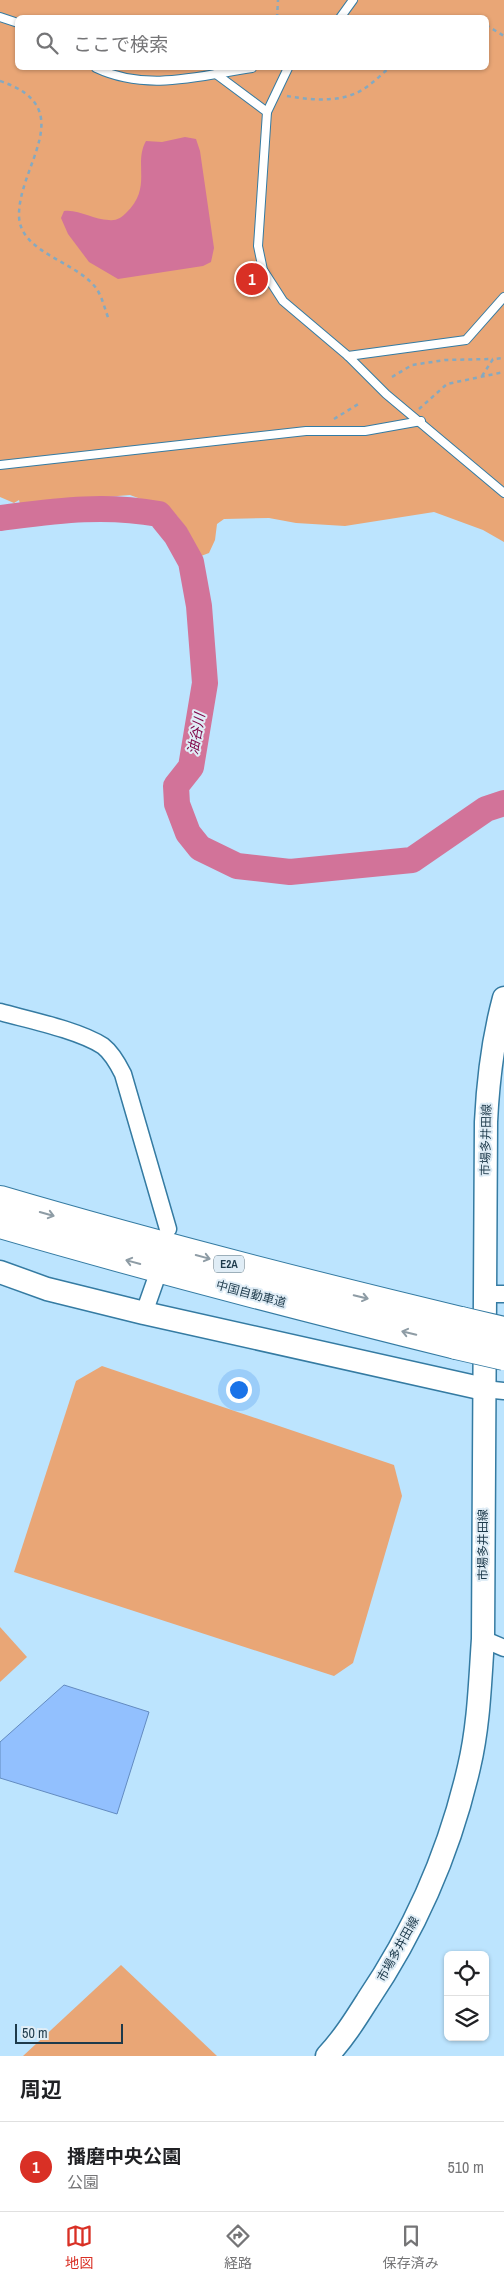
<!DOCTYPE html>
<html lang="ja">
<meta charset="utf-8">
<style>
:root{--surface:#fff;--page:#f2f2f2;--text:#202124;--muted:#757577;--line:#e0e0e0;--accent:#d93025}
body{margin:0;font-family:"Archivo Narrow","Noto Sans JP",sans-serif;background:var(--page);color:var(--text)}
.controls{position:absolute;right:15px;bottom:15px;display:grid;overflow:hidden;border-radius:8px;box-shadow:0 1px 4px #0004}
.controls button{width:45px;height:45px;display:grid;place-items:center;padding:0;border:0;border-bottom:1px solid var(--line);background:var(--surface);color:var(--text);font:25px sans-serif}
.scale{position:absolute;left:15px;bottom:12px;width:108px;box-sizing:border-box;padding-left:5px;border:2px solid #1d3a4b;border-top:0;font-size:14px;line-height:18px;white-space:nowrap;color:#1d3a4b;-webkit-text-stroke:4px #e0edf6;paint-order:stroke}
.you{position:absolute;left:238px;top:1389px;width:18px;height:18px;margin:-12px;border:4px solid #fff;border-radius:50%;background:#1a73e8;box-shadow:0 0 0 8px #1a73e833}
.badge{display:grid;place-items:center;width:32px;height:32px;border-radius:50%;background:var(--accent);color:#fff;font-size:16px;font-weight:700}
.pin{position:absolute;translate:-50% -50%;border:2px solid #fff;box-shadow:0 1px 5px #0006}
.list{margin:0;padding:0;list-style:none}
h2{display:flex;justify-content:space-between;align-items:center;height:65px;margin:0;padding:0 20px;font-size:21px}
h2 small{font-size:16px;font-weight:400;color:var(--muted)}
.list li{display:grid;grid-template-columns:32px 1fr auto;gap:15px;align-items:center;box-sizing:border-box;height:90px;padding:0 20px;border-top:1px solid var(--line)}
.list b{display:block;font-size:19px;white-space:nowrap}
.list p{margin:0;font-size:16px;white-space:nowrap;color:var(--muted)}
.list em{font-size:16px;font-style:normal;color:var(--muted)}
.icon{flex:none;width:28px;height:28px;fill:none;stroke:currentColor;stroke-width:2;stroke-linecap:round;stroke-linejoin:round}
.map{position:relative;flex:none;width:504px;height:2056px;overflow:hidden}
.search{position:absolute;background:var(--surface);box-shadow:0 1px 4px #0004;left:15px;right:15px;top:15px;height:55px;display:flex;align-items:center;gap:12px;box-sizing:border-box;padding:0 18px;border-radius:8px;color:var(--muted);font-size:19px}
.sheet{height:155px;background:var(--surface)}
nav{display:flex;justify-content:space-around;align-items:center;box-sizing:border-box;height:70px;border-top:1px solid var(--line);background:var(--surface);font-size:14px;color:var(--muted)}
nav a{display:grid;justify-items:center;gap:2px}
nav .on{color:var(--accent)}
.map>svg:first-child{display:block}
.green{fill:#e9a676;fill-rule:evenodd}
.water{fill:#d27399}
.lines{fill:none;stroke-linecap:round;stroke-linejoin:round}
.river{stroke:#d27399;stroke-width:26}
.building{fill:#92c0fe;stroke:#638bc0}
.lane-casing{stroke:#357ba2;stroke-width:10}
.street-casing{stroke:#357ba2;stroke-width:19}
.secondary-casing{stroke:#357ba2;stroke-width:25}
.highway-casing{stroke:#357ba2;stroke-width:30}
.path{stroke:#85a9c0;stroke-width:2.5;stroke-dasharray:4 4;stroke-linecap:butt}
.lane{stroke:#fff;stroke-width:8}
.street{stroke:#fff;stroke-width:16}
.secondary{stroke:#fff;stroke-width:22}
.highway{stroke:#fff;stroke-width:28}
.highway-bridge-casing{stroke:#357ba2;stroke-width:30;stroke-linecap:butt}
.highway-bridge{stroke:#fff;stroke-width:28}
.oneway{stroke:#8e9ca5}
.labels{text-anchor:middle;stroke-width:4;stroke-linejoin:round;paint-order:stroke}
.shield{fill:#e0edf6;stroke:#58707e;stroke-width:1}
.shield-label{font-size:11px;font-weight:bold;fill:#1d3a4b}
.street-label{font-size:12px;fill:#1d3a4b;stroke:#e0edf6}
.water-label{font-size:14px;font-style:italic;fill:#7e0347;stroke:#e0edf6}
</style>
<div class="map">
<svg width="504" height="2056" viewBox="0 0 504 2056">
<rect width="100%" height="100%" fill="#bce4fe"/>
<!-- green -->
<g class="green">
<path d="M0,0H504V542L483,530L434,512L345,526L296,523L269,518L224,519L217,524L215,540L209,553L201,556L187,529L177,516L165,508L130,495L20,504L19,500L14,503L0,497ZM18,18H486V68H18Z"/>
<polygon points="102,1366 394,1465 402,1496 353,1663 334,1676 14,1572 76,1381"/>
<polygon points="0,1627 27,1657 0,1682"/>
<polygon points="121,1965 217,2056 23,2056"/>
</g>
<!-- water -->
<path class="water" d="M185,137L196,139L200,151L214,248L211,262L203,266L118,279L89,262L68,234L61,218L64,211C79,209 93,220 109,220C116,221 121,218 126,213C153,187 133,164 146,141L162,142Z"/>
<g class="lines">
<!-- river -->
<path class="river" d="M0,518C56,511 102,504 159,514L176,535L191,562L199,606L205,683L191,767L176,786L177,804L188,833L200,848L237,866L290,872L412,860L486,809L504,803"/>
</g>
<!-- building -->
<polygon class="building" points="64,1685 149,1712 117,1814 0,1778 0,1742"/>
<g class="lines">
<defs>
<g id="lane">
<polyline points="0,17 18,23"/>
<polyline points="340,18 353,0"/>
<path d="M96,68C147,92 199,76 252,68"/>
<polyline points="216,74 267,112 258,246 263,270 283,301 348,356 386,394 504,493"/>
<polyline points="267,112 288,68"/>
<polyline points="348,356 466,340 504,297"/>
<polyline points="0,465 306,431 365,431 421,421"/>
</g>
<g id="street">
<path d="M0,1012C29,1020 78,1030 103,1046C112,1053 118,1064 123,1074L168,1229"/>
<polyline points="486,1294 504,1294"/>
<polyline points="144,1313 157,1276"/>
<polyline points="484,1389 504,1391"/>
<polyline points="483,1639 504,1648"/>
</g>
<g id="secondary">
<polyline points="0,1272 47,1289 144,1313 484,1389"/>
<path d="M327,2056C343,2039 355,2020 367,2001C415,1930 450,1850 469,1767C479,1725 480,1681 483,1639L486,1122C488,1080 493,1039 504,998"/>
</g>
<g id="highway">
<path d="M0,1200C153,1245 306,1284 461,1321"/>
<path d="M0,1224C151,1268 303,1307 456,1345"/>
</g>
</defs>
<!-- lane casing -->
<use href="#lane" class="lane-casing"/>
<!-- street casing -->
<use href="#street" class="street-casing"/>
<!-- secondary casing -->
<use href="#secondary" class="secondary-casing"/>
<!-- highway casing -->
<use href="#highway" class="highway-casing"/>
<!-- path -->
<g class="path">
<polyline points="277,18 278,0"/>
<polyline points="456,18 459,18"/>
<polyline points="486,25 504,36"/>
<path d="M0,81C81,108 18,165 19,216C20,253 76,261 96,288C102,296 105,310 109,320"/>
<path d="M287,96C312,100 340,103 362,90C372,84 381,75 389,68"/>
<polyline points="482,376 493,359 504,358"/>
<polyline points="392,377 412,365 445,360 493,359"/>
<polyline points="419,409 447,384 504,372"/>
<polyline points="334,419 360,403"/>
</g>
<!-- lane -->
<use href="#lane" class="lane"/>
<!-- street -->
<use href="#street" class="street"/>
<!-- secondary -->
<use href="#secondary" class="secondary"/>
<!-- highway -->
<use href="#highway" class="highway"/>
<defs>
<g id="highway-bridge">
<polyline points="461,1321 504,1331"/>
<polyline points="456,1345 504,1356"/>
</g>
</defs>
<!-- highway-bridge casing -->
<use href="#highway-bridge" class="highway-bridge-casing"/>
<!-- highway-bridge -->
<use href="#highway-bridge" class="highway-bridge"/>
</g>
<!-- one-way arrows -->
<defs><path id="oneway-shaft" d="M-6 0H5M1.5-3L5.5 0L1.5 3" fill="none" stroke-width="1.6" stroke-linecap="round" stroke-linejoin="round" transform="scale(1.25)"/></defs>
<g class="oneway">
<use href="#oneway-shaft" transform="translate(47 1214) rotate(16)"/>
<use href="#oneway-shaft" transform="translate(203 1257) rotate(15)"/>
<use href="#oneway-shaft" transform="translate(133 1262) rotate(-165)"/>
<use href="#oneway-shaft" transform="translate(361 1297) rotate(13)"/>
<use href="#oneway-shaft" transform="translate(409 1333) rotate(-166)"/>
</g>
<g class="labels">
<!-- shield labels -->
<rect class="shield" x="214" y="1255.5" width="30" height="17" rx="4"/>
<g class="shield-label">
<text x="229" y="1268">E2A</text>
</g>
<!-- street labels -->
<g class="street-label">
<text transform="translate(486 1140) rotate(-89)" y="4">市場多井田線</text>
<text transform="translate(251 1294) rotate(15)" y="4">中国自動車道</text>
<text transform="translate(483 1545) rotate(-90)" y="4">市場多井田線</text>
<text transform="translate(398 1949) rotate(-61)" y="4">市場多井田線</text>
</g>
<!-- water labels -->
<g class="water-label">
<text transform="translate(196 734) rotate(-80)" y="5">油谷川</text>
</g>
</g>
</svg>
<div class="controls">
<button><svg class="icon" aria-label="locate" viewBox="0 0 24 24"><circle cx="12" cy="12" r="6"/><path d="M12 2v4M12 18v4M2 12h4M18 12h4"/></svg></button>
<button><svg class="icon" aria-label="layers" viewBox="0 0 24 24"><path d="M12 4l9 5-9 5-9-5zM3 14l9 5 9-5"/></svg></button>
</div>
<div class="scale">50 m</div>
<div class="you"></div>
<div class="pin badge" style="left:252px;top:279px">1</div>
<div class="search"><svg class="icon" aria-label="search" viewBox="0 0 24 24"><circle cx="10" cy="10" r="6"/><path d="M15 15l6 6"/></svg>ここで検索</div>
</div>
<section class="sheet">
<h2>周辺<small></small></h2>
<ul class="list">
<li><span class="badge">1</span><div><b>播磨中央公園</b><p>公園</p></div><em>510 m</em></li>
</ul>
</section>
<nav>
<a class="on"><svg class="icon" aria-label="map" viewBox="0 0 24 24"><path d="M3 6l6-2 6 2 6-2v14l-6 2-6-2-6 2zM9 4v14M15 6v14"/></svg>地図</a>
<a><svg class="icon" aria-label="directions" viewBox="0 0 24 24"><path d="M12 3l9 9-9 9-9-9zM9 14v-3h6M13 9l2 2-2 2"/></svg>経路</a>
<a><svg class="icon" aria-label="saved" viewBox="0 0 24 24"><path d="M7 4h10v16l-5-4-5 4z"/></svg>保存済み</a>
</nav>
